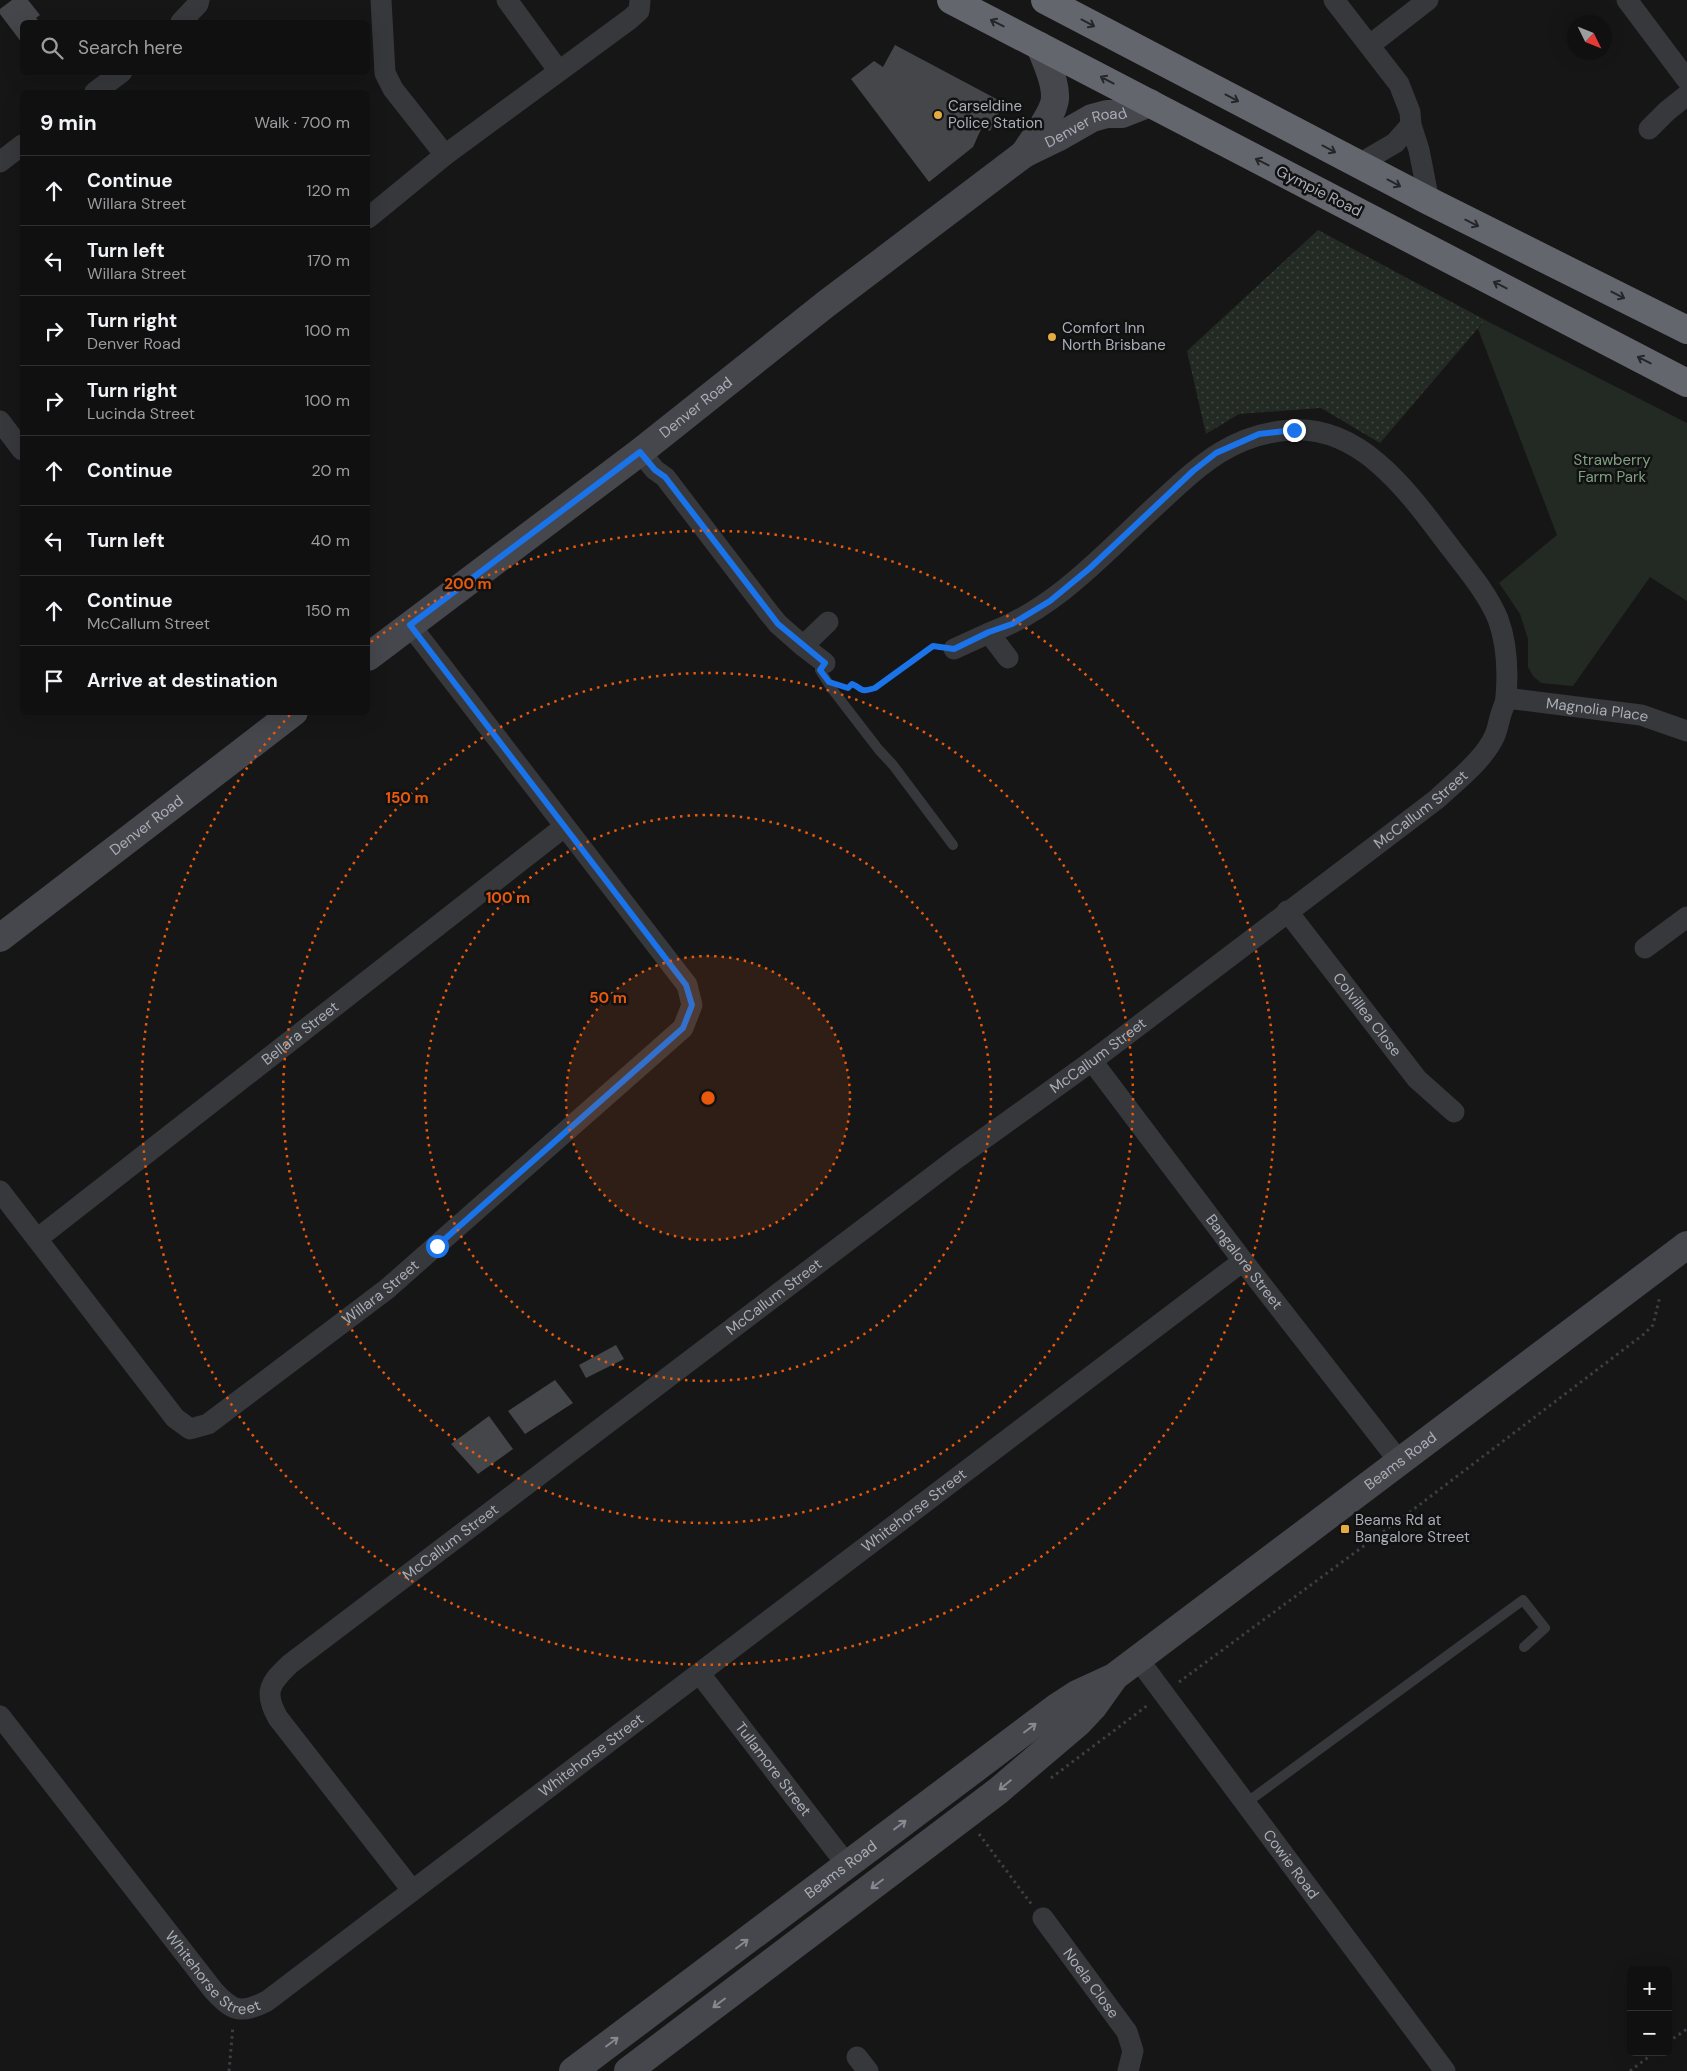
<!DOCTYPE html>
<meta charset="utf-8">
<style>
:root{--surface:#101011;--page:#19191a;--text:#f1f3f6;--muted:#9c9d9f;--line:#303031}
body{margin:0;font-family:"DM Sans",sans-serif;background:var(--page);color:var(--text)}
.controls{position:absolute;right:15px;bottom:15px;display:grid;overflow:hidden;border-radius:8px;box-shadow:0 5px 20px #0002}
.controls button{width:45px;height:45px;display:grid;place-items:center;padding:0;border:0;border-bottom:1px solid var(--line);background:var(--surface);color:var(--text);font:25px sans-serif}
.compass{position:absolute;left:1567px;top:15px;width:45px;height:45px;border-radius:50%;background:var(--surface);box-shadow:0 5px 20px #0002;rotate:133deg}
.stop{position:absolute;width:15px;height:15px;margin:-11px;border:4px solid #1a73e8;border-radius:50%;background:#fff}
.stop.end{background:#1a73e8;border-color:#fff;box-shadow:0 1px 5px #0008}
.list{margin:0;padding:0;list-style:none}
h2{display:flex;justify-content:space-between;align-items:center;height:65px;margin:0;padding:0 20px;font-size:21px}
h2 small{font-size:16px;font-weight:400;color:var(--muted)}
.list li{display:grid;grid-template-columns:32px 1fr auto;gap:15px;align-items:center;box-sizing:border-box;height:70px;padding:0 20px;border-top:1px solid var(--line)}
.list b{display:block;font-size:19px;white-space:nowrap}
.list p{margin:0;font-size:16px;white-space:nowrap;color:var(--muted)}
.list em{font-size:16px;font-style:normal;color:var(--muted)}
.icon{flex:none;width:28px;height:28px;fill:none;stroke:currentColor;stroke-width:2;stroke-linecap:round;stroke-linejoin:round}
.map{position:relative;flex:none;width:1687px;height:2071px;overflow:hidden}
.search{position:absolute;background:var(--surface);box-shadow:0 5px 20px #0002;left:20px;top:20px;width:350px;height:55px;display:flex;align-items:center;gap:12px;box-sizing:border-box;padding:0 18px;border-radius:8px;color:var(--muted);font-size:19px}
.panel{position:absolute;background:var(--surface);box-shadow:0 5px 20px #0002;left:20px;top:90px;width:350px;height:625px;border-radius:8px}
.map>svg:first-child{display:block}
.grass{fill:url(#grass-dots)}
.park{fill:#222a23}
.building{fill:#45464a}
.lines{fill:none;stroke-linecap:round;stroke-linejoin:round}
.path{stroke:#3d3f43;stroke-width:3;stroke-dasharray:2.5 4;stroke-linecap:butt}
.lane{stroke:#37383c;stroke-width:10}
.street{stroke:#37383c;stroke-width:21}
.secondary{stroke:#45474c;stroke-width:28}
.highway{stroke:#63666d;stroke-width:28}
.oneway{stroke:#262629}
.oneway2{stroke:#868991}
.route{stroke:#1a73e8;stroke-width:6}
.ring{fill:none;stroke:#e8590c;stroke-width:2.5;stroke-dasharray:2.5 5}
.poi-dot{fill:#e4ab41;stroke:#111112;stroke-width:2}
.labels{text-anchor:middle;stroke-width:5;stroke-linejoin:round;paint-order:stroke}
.poi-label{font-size:15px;fill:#a9adb6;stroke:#111112;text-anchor:start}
.street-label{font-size:15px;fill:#a9adb6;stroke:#111112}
.park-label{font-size:15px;fill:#81a083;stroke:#111112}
.centre{fill:#e8590c;stroke:#111112;stroke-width:2.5}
.ring-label{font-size:15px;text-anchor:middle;font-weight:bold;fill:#e8590c;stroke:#111112;stroke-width:5;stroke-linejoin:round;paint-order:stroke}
</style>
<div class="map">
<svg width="1687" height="2071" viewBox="0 0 1687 2071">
<defs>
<pattern id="grass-dots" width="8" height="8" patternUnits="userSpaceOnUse" patternTransform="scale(1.25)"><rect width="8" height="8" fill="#222a23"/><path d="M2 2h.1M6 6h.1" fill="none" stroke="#3f4641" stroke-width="1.8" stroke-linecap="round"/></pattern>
</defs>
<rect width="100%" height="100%" fill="#161617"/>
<!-- grass -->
<polygon class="grass" points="1318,230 1485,320 1380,443 1321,408 1239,414 1206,434 1187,351"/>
<!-- park -->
<polygon class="park" points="1485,320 1687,423 1687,601 1650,577 1573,686 1541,683 1533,676 1528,667 1528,639 1520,614 1499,583 1557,535 1478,329"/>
<!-- building -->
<g class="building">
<polygon points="12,0 28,0 40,15 36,18 40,22 22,22 22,43 0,14 0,9"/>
<polygon points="895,45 1004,103 990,131 982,127 973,147 929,182 851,79 874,61 883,67"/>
<polygon points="616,1345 624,1359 586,1378 579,1365"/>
<polygon points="555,1380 573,1403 525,1434 508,1411"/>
<polygon points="489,1416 513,1449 478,1474 451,1444"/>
</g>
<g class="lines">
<!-- path -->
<g class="path">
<polyline points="848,687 851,684 859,690 875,688 933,646 936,646"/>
<polyline points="1179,1682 1410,1512 1644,1334 1653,1325 1660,1296"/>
<polyline points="1051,1778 1148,1705"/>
<polyline points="979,1834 1032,1905"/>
<polyline points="1668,2042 1687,2029"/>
<polyline points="229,2071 233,2026"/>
<polyline points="1630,2071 1655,2052"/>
</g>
<!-- lane -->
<g class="lane">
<polyline points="824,664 820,670 832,689 879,750 893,765 953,845"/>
<polyline points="1246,1803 1523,1600 1545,1628 1524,1647"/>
</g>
<!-- street -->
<g class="street">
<polyline points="381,0 385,73 393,89 445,155"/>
<polyline points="507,0 558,70"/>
<polyline points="1334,0 1399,84 1410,112 1411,125 1419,150 1429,201"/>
<polyline points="1627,0 1687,80"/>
<polyline points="181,22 198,4 199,0"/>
<polyline points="1370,45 1428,0"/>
<polyline points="95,92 122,72"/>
<polyline points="1649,129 1667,111 1687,95"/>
<polyline points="0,162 22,145"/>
<polyline points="1359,164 1395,143 1411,125"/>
<polyline points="368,218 445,155 630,19 639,11 640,0"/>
<polyline points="0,421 22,450"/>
<polyline points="640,452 655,470 665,477 769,613 778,624 803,646"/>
<polyline points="954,649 989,633 1008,658"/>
<polyline points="825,663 803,646 828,622"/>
<path id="s1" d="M1506,698L1641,715L1687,731"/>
<path id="s2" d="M1287,911L1417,1079L1454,1112"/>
<polyline points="1645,948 1687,917"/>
<path id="s3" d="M1092,1061L1243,1261L1399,1461"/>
<path id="s4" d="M0,1191L175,1418L190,1429L208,1424L387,1289L683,1028L692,1005L687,985L410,625"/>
<path id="s5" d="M37,1239L564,827"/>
<path id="s6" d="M1138,1659L1445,2071"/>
<path id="s7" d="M700,1674L847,1865"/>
<path id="s8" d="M0,1716L213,1990C233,2012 241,2014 267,2001L1243,1261"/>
<path id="s9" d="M412,1890L278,1718C263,1692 270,1683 290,1664L957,1158L1092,1061L1437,799C1456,781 1485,759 1495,735C1498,728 1499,720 1501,714C1503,708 1506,702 1506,697C1508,672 1507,643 1498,619C1488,594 1466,568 1450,547C1411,496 1364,426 1292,430C1234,433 1201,464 1161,501C1108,549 1058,608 989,633"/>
<path id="s10" d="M1043,1918L1127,2032L1133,2051L1128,2071"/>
<polyline points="857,2057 868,2071"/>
</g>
<!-- secondary -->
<g class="secondary">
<path d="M1024,154C1033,139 1053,116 1055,99C1056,82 1046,62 1040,46"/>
<path id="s11" d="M368,657L640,452L826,304L1024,154L1057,138L1092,118L1107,114H1122L1150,103"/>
<path id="s12" d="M0,938L294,712"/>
<path id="s13" d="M573,2071L1057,1707L1077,1694L1114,1677L1687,1245"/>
<polyline points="628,2071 998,1791 1079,1722 1093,1707 1113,1679"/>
</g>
<!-- highway -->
<g class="highway">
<polyline points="951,0 1687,383"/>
<polyline points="1045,0 1429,201 1687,330"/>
</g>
</g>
<!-- one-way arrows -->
<defs><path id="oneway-shaft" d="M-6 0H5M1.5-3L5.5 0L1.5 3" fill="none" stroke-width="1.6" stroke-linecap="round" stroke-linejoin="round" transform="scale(1.25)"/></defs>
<g class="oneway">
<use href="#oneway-shaft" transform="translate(997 23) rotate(-153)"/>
<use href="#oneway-shaft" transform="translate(1088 23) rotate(28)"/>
<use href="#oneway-shaft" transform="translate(1107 80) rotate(-152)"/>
<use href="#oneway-shaft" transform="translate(1232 98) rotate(28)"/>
<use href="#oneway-shaft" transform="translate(1329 149) rotate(28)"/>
<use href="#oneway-shaft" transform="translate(1262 162) rotate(-153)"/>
<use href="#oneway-shaft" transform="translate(1394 183) rotate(28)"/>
<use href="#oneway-shaft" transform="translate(1472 223) rotate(27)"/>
<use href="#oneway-shaft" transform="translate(1500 285) rotate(-153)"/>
<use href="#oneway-shaft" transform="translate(1618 295) rotate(27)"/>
<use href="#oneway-shaft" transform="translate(1644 360) rotate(-153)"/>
</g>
<g class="oneway2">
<use href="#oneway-shaft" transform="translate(1030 1728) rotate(-37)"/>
<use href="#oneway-shaft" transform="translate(1005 1785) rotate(140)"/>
<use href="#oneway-shaft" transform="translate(900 1825) rotate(-37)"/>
<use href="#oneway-shaft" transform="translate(877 1884) rotate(143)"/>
<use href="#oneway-shaft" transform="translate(742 1944) rotate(-37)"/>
<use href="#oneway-shaft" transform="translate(719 2003) rotate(143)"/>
<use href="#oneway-shaft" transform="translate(612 2042) rotate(-37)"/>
</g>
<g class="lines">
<!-- route -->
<path class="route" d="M437,1246L683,1028L692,1005L686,985L410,625L640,452L655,470L665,477L778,624L825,663L820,670L829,682L848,688L852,684C864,689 859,693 875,688L933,646L954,649L989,632L1012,624L1050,601L1090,568L1193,471L1216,453L1259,434L1294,430"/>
</g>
<!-- distance rings -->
<circle cx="708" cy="1098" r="142" fill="#e8590c" fill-opacity=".12"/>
<g class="ring">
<circle cx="708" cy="1098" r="142"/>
<circle cx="708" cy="1098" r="283"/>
<circle cx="708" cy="1098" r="425"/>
<path d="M371 642A567 567 0 1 1 290 715"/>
</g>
<!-- markers -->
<g class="poi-dot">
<circle cx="938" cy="115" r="5"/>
<circle cx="1052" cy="337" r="5"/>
<rect x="1340" y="1524" width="10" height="10" rx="2.5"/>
</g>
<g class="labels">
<!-- poi labels -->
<g class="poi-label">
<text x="948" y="111">Carseldine<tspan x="948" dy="17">Police Station</tspan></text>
<text x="1062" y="333">Comfort Inn<tspan x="1062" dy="17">North Brisbane</tspan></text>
<text x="1355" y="1525">Beams Rd at<tspan x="1355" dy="17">Bangalore Street</tspan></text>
</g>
<!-- street labels -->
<g class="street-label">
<text dy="5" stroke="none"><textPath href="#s11" startOffset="895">Denver Road</textPath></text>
<text transform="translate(1319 191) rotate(27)" y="5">Gympie Road</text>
<text dy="5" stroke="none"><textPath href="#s11" startOffset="412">Denver Road</textPath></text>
<text dy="5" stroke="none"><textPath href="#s1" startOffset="92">Magnolia Place</textPath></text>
<text dy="5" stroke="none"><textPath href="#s9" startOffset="1698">McCallum Street</textPath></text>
<text dy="5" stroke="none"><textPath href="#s12" startOffset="185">Denver Road</textPath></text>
<text dy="5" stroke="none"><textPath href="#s2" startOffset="131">Colvillea Close</textPath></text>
<text dy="5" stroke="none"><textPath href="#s5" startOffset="334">Bellara Street</textPath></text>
<text dy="5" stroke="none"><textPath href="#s9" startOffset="1292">McCallum Street</textPath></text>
<text dy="5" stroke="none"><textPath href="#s3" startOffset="252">Bangalore Street</textPath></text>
<text dy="5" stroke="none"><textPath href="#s4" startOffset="541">Willara Street</textPath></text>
<text dy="5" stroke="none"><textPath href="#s9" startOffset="888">McCallum Street</textPath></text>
<text dy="5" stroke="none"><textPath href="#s13" startOffset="1029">Beams Road</textPath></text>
<text dy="5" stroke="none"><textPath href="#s8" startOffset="1221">Whitehorse Street</textPath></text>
<text dy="5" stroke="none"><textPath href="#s9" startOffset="482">McCallum Street</textPath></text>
<text dy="5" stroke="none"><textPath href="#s8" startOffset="816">Whitehorse Street</textPath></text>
<text dy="5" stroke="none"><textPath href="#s7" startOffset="120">Tullamore Street</textPath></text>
<text dy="5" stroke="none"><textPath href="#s6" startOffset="256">Cowie Road</textPath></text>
<text dy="5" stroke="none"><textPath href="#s13" startOffset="335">Beams Road</textPath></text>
<text dy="5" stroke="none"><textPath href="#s8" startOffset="338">Whitehorse Street</textPath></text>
<text dy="5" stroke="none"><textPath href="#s10" startOffset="81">Noela Close</textPath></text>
</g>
<!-- park labels -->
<g class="park-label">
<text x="1612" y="465">Strawberry<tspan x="1612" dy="17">Farm Park</tspan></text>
</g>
</g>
<circle cx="708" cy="1098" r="8" class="centre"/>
<g class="ring-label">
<text x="468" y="589">200 m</text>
<text x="407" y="803">150 m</text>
<text x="508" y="903">100 m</text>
<text x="608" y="1003">50 m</text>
</g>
</svg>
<div class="controls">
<button>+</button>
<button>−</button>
</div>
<svg class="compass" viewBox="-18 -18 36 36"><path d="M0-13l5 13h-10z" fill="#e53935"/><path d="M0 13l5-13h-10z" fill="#9c9d9f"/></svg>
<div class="stop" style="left:437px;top:1246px"></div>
<div class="stop end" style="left:1294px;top:430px"></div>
<div class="search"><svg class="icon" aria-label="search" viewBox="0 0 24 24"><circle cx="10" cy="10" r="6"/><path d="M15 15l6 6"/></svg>Search here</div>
<section class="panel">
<h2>9 min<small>Walk · 700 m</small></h2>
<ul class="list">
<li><svg class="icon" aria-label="ahead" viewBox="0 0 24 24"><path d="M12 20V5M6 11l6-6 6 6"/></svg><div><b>Continue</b><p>Willara Street</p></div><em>120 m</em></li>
<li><svg class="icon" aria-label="left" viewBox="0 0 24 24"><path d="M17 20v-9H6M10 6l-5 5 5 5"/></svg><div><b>Turn left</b><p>Willara Street</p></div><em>170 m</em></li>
<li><svg class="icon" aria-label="right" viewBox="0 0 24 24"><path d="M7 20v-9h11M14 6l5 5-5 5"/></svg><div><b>Turn right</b><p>Denver Road</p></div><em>100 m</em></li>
<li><svg class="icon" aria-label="right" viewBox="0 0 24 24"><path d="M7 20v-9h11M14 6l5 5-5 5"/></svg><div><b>Turn right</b><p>Lucinda Street</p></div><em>100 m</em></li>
<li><svg class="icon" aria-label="ahead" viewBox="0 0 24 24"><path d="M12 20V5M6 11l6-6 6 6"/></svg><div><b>Continue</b></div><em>20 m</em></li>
<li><svg class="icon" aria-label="left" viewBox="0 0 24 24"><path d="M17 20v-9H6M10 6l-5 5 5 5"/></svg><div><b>Turn left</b></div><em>40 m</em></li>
<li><svg class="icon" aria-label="ahead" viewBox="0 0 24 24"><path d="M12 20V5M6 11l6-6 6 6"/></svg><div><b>Continue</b><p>McCallum Street</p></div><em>150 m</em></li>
<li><svg class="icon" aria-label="arrive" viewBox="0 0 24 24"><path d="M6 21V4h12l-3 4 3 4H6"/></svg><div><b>Arrive at destination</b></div></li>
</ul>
</section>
</div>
